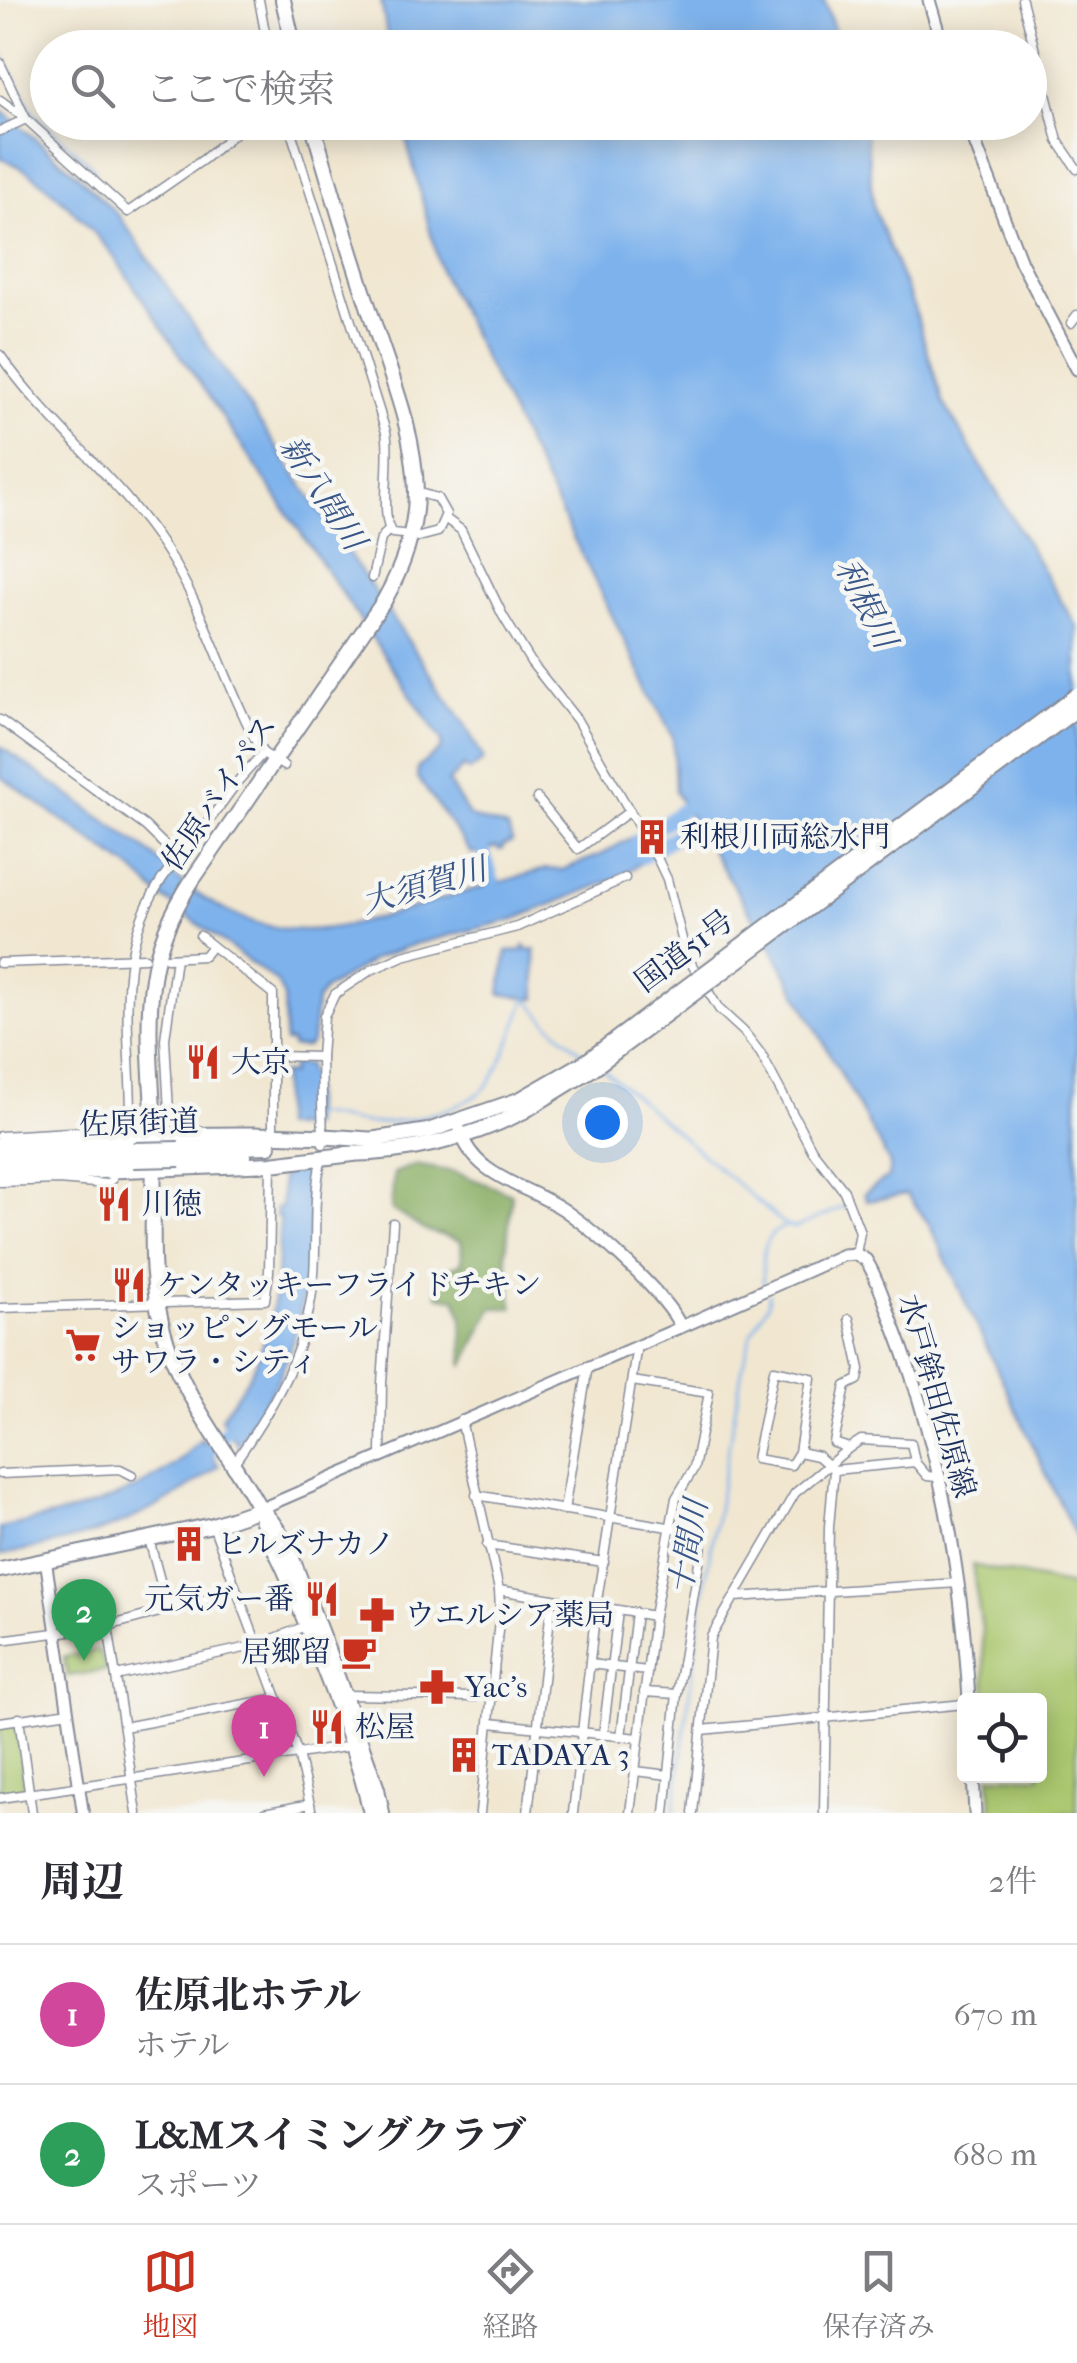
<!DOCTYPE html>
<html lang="ja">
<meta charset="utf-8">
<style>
:root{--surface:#fff;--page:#f2f2f3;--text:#2b2b33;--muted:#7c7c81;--line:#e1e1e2;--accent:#c8321e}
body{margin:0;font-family:"IM FELL French Canon","Noto Serif JP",serif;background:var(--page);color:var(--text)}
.controls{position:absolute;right:30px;bottom:30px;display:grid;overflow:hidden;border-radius:10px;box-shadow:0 5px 25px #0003}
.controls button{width:90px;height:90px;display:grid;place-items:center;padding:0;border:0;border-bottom:2px solid var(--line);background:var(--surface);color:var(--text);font:50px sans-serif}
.you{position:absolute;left:602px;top:1122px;width:35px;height:35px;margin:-25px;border:8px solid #fff;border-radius:50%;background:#1a73e8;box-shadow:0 0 0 15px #1a73e833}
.badge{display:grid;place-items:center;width:65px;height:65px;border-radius:50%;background:var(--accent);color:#fff;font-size:32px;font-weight:700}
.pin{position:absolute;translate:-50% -82px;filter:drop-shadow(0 2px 5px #0008)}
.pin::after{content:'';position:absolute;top:52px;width:35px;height:30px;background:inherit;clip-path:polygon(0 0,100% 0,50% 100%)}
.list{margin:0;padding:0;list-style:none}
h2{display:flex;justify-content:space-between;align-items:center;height:130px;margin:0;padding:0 40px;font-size:42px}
h2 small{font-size:32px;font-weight:400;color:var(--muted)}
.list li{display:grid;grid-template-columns:65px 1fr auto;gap:30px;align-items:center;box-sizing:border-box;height:140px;padding:0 40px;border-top:2px solid var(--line)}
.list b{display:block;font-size:38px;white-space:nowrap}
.list p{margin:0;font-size:32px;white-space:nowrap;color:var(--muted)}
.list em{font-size:32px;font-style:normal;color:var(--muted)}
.icon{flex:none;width:55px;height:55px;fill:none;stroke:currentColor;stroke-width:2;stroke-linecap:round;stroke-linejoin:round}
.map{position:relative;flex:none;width:1077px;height:1813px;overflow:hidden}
.search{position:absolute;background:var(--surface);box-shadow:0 5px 25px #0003;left:30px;right:30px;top:30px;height:110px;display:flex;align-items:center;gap:25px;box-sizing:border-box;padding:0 35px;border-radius:55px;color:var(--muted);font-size:38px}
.sheet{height:410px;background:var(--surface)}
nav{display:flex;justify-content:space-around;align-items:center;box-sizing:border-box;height:140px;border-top:2px solid var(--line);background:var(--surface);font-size:28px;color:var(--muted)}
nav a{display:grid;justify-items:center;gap:5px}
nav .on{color:var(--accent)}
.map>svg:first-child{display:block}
.green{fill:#aac76e;stroke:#627b66;stroke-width:2.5}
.forest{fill:#87ac61;stroke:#516e60;stroke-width:2.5}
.water{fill:#7eb2ec;stroke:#4c70a5;stroke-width:2.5}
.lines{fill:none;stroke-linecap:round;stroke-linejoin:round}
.stream{stroke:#7eb2ec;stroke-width:2.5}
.river{stroke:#7eb2ec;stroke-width:14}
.street-casing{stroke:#868b98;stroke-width:11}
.secondary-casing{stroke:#868b98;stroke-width:14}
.primary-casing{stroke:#868b98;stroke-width:15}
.highway-casing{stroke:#868b98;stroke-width:18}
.street{stroke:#fff;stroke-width:8}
.secondary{stroke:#fff;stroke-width:10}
.primary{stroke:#fff;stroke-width:11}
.highway{stroke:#fff;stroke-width:14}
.highway-bridge-casing{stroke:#868b98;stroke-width:18;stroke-linecap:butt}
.highway-bridge{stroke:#fff;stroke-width:14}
.labels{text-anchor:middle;stroke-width:9;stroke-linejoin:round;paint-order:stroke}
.street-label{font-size:30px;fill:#1b2f5e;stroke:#f6f6f2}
.poi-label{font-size:30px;fill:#1b2f5e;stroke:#f6f6f2;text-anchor:start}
.water-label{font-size:32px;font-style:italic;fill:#395689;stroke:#f6f6f2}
</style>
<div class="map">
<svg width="1077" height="1813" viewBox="0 0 1077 1813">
<rect width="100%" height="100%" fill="#f6f6f2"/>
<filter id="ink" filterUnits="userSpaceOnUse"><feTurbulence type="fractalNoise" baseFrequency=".01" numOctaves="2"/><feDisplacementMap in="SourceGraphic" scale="20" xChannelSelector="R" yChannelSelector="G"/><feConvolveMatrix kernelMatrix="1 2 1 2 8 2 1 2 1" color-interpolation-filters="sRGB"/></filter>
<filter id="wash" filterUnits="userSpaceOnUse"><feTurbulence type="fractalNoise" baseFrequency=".0048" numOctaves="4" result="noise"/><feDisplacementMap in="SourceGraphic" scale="40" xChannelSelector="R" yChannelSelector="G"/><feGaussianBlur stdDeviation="2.25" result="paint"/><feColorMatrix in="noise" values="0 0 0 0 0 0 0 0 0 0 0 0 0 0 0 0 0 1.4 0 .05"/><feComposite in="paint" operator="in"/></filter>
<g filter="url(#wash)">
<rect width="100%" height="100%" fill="#f1e7d1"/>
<!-- green -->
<g class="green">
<polygon points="972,1565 1077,1587 1077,1813 992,1813 990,1776 1040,1776 1040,1700 986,1700 982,1629"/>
<polygon points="98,1650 108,1670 67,1676 64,1657"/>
<polygon points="17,1721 26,1792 0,1796 0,1725"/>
</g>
<!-- forest -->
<polygon class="forest" points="415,1165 455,1172 512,1194 506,1253 513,1308 492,1308 463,1367 462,1316 456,1298 438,1296 435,1274 462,1263 461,1241 424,1230 391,1209 394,1173"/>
<!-- water -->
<g class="water">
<polygon points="381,0 824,0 840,47 389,47"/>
<path d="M0,109L77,174L120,217L464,723L484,760L469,771L464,766L448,782L470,817L508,828L512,842L502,846L503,849L499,850L497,847L486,850L491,866L486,867L481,851L471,853L417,777L418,767L441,750L442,741L110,251C88,225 34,165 0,159Z"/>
<polygon points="402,123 865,123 874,209 914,308 943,402 1077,627 1077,1540 929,1224 907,1194 867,1201 864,1194 888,1177 890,1164 772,948 675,792 673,738 441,272"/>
<path d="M0,746C48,780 96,814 144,848C156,857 166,869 178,879C213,908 257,930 303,930C354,931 437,899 489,885L495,880L497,883L546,869L562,870L602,854L638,834L650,857L615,879L515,919L415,944L376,958L324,990L316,1002L312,1042L307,1047H292V1042H285L284,997L277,982L159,895L133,870L0,776Z"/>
<polygon points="524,946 529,950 535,949 536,999 500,994 507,951 524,950"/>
<polygon points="292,1064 307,1065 309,1074 313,1075 311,1126 282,1127 282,1073 291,1074"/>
<path d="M310,1169C312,1236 308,1316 279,1377C268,1401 251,1422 238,1445L221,1418C232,1400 246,1384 255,1365C277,1317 278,1268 280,1217L276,1216V1208H281L282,1170Z"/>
<path d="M202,1439L219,1466C141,1524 94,1537 0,1555V1528C63,1514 121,1504 174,1465C185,1457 192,1447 202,1439Z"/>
</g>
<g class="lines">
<!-- stream -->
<g class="stream">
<polyline points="0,50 34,114 96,170"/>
<polyline points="603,1069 786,1226"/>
<path d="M308,1114C331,1115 348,1122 369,1123C398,1125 464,1110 485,1088C500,1073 518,1020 527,998L549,1024L585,1055"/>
<path d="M763,1283C763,1257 758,1237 786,1226L795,1228L846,1206"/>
<polyline points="674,1813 701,1605 742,1370 752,1332 768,1304 769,1294"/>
</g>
<!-- river -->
<g class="river">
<polyline points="636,842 700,798"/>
<polyline points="483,850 496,892"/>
<polyline points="642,857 709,815"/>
<polyline points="198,1463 240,1416"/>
</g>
</g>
</g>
<g filter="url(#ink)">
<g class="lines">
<defs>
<g id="street">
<polyline points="259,0 268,48"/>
<polyline points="1022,0 1058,141 1077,169"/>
<polyline points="0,63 26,119"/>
<polyline points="0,100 26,119 128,212 204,159 248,122"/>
<path d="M288,122L386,432C392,458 379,518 392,533L402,534"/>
<polyline points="0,131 26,119"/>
<polyline points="1071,323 1077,315"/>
<path d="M0,355C49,425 119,478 165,549C205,609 224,682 258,745L263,753L284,766"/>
<polyline points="416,492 437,498 446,514 438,532 419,537"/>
<polyline points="446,519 461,530 503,616 531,662 577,720 658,860 667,879 686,955 719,1009 744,1032 761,1054 812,1150 844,1191 860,1232 856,1254"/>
<polyline points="372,578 381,539 388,530"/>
<path d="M0,720L145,826L178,858C110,937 130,1018 131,1113C124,1133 105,1129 87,1131L88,1139"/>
<polyline points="537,798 578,849 630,811"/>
<polyline points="178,858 187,851 238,781 263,753"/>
<polyline points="200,936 273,994 273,1136"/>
<polyline points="167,958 204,956 212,946"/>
<polyline points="176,958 165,1039 169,1112 187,1125 187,1137"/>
<polyline points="0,963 145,958"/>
<polyline points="273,1056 321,1057"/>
<polyline points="0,1136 87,1131"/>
<polyline points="323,1144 321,1057 324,1016 335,994 371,970 403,956 517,927 625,878"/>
<polyline points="0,1182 58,1180 107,1184 112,1180 112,1172"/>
<polyline points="0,1308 265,1300 269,1272 271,1165"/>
<polyline points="461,1420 499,1590 500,1610 480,1813"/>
<polyline points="849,1448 861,1440 911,1443 915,1462 927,1476 937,1477"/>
<polyline points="799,1452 791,1465 756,1459 774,1370 811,1378 799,1452 818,1456 834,1470 829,1527 824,1813"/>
<polyline points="381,1454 382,1383 393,1223"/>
<path d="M234,1463C275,1405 309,1347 314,1274C317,1236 312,1195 322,1158"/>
<polyline points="834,1470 915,1462"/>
<polyline points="0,1474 120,1469 132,1475"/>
<polyline points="476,1495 704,1533 677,1694 665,1813"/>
<polyline points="564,1510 588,1366"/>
<polyline points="149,1539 168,1610"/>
<polyline points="487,1545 604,1562"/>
<polyline points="499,1590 654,1616"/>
<polyline points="237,1591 298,1754 312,1813"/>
<polyline points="735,1597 959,1583"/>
<polyline points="108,1626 137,1813"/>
<polyline points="0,1640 108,1626 237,1591 213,1525"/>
<polyline points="590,1664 647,1671"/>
<polyline points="116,1676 258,1645 308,1625"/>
<polyline points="644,1692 677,1694"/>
<polyline points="346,1695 476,1697"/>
<polyline points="19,1718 32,1813"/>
<polyline points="0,1722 69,1712"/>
<polyline points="490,1723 639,1738"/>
<polyline points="124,1727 277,1698"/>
<polyline points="702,1730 964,1704"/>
<polyline points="603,1735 618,1611"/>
<polyline points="621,1737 636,1613"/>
<polyline points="635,1771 669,1775"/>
<polyline points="0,1798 352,1746"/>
<polyline points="264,1813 310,1804"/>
<polyline points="528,1813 552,1599"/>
<polyline points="573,1813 596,1607 637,1345"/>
<polyline points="630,1813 654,1616 676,1498 694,1468 709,1393 632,1381"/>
<polyline points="693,1813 711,1637 795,1493 849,1448 834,1443 846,1386 858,1380 860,1369 849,1319"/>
</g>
<g id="secondary">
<polyline points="260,1509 681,1327"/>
<polyline points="46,1562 83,1813"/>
</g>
<g id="primary">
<polyline points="929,0 943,48"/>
<polyline points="967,122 1021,262 1077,369"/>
<path d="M460,1130C474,1179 529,1185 567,1212C598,1234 665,1293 681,1327L843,1255L856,1254L866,1260C878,1279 885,1303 893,1324C939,1443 962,1573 969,1700"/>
<polyline points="973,1776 975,1813"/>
</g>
<g id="highway">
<polyline points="283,0 294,48"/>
<path d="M312,122C331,189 351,255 373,321C391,376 415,433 416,492C416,531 403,567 384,601L193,879C173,910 158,942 153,978C145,1029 153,1086 154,1138C155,1205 145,1279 167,1343C187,1403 230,1454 260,1509C264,1534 280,1556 289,1580C318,1656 353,1734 371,1813"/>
<polyline points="370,1140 428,1131 519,1100"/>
<path d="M0,1145C121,1136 255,1129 376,1140"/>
<polyline points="179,1149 269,1146"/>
<path d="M346,1154C406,1154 470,1139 524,1111"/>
<polyline points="0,1155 133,1150"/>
<polyline points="180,1159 244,1156"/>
<polyline points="0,1165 133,1160"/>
<polyline points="0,1175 271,1164 353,1154"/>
<path d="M260,1509C285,1531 295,1567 307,1598C333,1661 354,1725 377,1789L382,1813"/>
<polyline points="0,1570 213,1525 260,1509"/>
</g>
</defs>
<!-- street casing -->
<use href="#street" class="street-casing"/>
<!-- secondary casing -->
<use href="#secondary" class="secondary-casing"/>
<!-- primary casing -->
<use href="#primary" class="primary-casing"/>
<!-- highway casing -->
<use href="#highway" class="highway-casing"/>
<!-- street -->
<use href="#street" class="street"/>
<!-- secondary -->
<use href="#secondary" class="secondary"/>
<!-- primary -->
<use href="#primary" class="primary"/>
<!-- highway -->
<use href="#highway" class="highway"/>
<defs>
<g id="highway-bridge">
<polyline points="519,1100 587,1061 1077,695"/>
<polyline points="524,1111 592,1069 1077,709"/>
<polyline points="133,1150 179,1149"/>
<polyline points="133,1160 180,1159"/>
</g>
</defs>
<!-- highway-bridge casing -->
<use href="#highway-bridge" class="highway-bridge-casing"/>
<!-- highway-bridge -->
<use href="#highway-bridge" class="highway-bridge"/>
</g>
</g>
<!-- icons -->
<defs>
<symbol id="building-bare" viewBox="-9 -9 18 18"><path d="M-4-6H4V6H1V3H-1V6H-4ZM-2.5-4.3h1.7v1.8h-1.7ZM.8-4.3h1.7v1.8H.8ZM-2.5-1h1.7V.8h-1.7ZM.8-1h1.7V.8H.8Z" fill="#c8321e" stroke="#f6f6f2" stroke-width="2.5" paint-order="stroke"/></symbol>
<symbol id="restaurant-bare" viewBox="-9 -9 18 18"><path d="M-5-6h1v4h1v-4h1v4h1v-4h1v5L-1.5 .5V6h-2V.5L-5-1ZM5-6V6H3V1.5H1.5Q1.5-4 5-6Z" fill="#c8321e" stroke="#f6f6f2" stroke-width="2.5" paint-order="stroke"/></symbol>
<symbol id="supermarket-bare" viewBox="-9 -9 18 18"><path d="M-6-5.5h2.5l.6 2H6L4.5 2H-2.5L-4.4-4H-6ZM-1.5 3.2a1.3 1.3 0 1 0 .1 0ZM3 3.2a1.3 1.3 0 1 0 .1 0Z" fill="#c8321e" stroke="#f6f6f2" stroke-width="2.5" paint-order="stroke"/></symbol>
<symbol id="pharmacy-bare" viewBox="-9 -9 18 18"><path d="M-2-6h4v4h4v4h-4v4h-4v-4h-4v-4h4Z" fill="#c8321e" stroke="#f6f6f2" stroke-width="2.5" paint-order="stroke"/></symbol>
<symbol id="cafe-bare" viewBox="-9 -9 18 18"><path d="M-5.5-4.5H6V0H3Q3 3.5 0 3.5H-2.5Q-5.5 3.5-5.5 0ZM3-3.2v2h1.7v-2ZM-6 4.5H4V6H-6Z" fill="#c8321e" stroke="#f6f6f2" stroke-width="2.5" paint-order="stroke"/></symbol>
</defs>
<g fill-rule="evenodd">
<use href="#building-bare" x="627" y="812" width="50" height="50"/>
<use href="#restaurant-bare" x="178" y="1037" width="50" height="50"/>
<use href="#restaurant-bare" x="89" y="1179" width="50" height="50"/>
<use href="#restaurant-bare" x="104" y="1260" width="50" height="50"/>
<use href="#supermarket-bare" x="58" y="1320" width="50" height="50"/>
<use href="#building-bare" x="164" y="1519" width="50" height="50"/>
<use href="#restaurant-bare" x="297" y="1574" width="50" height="50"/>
<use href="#pharmacy-bare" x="352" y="1590" width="50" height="50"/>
<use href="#cafe-bare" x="334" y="1627" width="50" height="50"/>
<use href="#pharmacy-bare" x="412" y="1662" width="50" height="50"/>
<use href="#restaurant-bare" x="302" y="1702" width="50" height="50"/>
<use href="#building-bare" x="439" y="1730" width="50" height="50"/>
</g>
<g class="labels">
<!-- street labels -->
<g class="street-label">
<text transform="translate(219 793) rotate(-56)" y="10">佐原バイパス</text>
<text transform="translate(684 951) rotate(-37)" y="10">国道51号</text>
<text transform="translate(139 1123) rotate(-2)" y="10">佐原街道</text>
<text transform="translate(937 1396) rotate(74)" y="10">水戸鉾田佐原線</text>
</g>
<!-- poi labels -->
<g class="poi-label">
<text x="680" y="847">利根川両総水門</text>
<text x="231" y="1072">大京</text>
<text x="142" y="1214">川徳</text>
<text x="157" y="1295">ケンタッキーフライドチキン</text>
<text x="111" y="1338">ショッピングモール<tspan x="111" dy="34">サワラ・シティ</tspan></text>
<text x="217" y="1554">ヒルズナカノ</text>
<text x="294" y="1609" text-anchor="end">元気ガー番</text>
<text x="405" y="1625">ウエルシア薬局</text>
<text x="331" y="1662" text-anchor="end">居郷留</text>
<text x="465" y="1697">Yac's</text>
<text x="355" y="1737">松屋</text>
<text x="492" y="1765">TADAYA 3</text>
</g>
<!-- water labels -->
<g class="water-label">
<text transform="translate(323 493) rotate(57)" y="11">新八間川</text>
<text transform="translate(866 603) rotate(63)" y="11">利根川</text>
<text transform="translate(424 885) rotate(-16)" y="11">大須賀川</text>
<text transform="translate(688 1547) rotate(-80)" y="11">十間川</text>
</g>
</g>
</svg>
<div class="controls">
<button><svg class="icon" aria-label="locate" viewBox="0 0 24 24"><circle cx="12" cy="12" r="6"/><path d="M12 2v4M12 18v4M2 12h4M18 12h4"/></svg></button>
</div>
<div class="you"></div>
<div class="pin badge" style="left:264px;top:1777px;background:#d1479c">1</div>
<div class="pin badge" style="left:84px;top:1661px;background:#2e9e5b">2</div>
<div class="search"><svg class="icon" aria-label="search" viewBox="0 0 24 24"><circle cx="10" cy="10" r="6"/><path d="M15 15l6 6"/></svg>ここで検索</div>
</div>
<section class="sheet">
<h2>周辺<small>2件</small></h2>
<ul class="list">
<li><span class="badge" style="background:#d1479c">1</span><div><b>佐原北ホテル</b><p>ホテル</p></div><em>670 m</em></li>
<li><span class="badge" style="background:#2e9e5b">2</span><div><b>L&amp;Mスイミングクラブ</b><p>スポーツ</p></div><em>680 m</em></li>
</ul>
</section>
<nav>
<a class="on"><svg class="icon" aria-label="map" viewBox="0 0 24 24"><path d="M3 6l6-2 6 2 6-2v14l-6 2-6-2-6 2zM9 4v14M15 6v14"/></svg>地図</a>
<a><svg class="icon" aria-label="directions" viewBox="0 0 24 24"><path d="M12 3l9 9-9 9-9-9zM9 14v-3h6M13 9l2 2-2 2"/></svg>経路</a>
<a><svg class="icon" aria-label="saved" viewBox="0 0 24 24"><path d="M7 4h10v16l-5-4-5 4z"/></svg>保存済み</a>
</nav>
